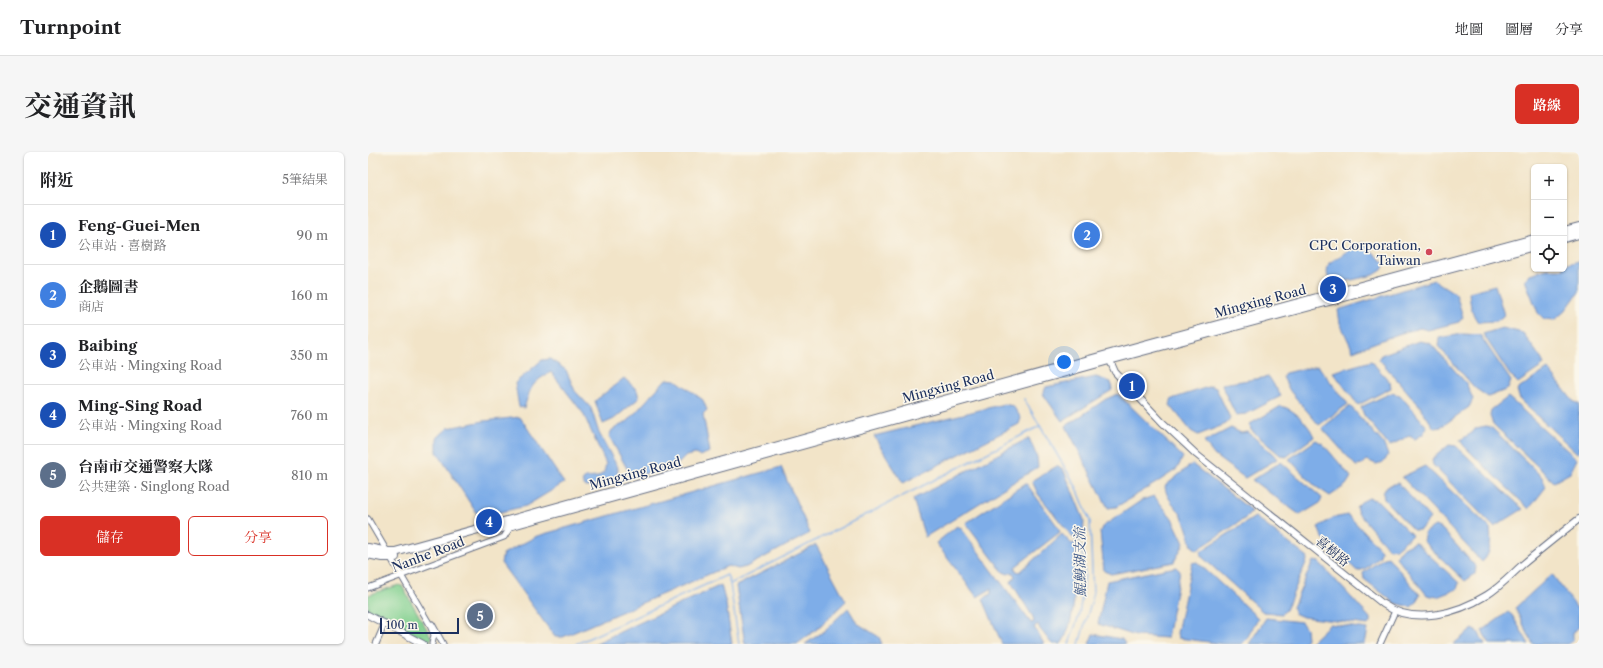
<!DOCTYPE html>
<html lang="zh-TW">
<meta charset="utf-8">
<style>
:root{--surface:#fff;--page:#f6f6f6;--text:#202124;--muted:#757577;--line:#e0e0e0;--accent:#d93025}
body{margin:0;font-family:"Libre Caslon Text","Noto Serif TC",serif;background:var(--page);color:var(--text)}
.controls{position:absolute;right:12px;top:12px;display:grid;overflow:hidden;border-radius:6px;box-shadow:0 1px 3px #0004}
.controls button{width:36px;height:36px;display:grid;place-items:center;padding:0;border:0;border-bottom:1px solid var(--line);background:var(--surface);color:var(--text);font:20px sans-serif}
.scale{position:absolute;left:12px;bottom:10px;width:79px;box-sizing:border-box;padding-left:4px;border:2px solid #1b2f5e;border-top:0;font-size:11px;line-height:14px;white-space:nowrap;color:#1b2f5e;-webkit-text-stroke:3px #fbf7ec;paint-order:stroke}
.you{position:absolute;left:696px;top:210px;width:14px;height:14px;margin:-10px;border:3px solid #fff;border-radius:50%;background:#1a73e8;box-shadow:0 0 0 6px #1a73e833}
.badge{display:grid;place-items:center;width:26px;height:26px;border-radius:50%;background:var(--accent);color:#fff;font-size:13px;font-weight:700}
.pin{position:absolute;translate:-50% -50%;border:2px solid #fff;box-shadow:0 1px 4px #0006}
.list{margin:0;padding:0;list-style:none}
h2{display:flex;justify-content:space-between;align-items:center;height:52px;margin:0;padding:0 16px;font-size:17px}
h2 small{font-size:13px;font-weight:400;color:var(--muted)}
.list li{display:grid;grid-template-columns:26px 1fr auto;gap:12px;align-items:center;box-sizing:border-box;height:60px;padding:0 16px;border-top:1px solid var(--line)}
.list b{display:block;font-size:15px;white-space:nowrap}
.list p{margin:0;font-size:13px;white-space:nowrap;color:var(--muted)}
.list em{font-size:13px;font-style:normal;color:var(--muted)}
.actions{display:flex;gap:8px;padding:12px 16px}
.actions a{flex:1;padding:9px 0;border:1px solid var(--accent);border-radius:6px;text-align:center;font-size:14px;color:var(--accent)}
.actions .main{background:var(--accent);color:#fff}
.icon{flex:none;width:22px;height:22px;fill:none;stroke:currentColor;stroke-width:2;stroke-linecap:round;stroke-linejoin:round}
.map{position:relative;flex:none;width:1211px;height:492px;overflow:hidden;border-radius:6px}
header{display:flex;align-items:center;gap:24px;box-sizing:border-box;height:56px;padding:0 20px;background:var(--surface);border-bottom:1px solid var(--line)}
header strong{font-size:19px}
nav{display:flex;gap:22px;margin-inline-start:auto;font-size:14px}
.intro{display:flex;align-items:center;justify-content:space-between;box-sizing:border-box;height:96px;padding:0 24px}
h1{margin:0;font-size:28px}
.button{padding:10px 18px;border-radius:6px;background:var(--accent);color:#fff;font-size:14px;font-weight:700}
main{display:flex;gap:24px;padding:0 24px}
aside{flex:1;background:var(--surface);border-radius:6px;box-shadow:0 1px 3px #0004}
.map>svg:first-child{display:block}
.green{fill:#82d08f;stroke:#4e8076}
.water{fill:#7eade8;stroke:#4c6ea3}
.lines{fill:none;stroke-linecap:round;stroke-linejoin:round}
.stream{stroke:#7eade8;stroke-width:1.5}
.minor-casing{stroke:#666e83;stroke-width:7}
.tertiary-casing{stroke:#666e83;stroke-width:8}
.primary-casing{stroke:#666e83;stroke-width:10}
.minor{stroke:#fff;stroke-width:5}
.tertiary{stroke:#fff;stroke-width:6}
.primary{stroke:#fff;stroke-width:8}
.poi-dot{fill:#d1495b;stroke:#fbf7ec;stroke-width:1.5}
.labels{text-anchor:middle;stroke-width:3;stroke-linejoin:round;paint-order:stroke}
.poi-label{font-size:13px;fill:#1b2f5e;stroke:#fbf7ec;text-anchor:end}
.street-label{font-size:13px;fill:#1b2f5e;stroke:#fbf7ec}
.water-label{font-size:14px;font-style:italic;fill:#395587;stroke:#fbf7ec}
</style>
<header>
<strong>Turnpoint</strong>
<nav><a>地圖</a><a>圖層</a><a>分享</a></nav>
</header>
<div class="intro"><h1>交通資訊</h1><a class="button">路線</a></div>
<main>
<aside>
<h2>附近<small>5筆結果</small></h2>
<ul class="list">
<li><span class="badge" style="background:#1a4fb4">1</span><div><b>Feng-Guei-Men</b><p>公車站 · 喜樹路</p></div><em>90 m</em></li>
<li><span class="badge" style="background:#3f7fe0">2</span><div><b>企鵝圖書</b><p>商店</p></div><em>160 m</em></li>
<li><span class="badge" style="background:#1a4fb4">3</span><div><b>Baibing</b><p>公車站 · Mingxing Road</p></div><em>350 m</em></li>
<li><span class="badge" style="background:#1a4fb4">4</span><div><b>Ming-Sing Road</b><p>公車站 · Mingxing Road</p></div><em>760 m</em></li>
<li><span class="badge" style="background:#5c6f8a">5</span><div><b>台南市交通警察大隊</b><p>公共建築 · Singlong Road</p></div><em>810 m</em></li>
</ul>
<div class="actions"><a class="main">儲存</a><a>分享</a></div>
</aside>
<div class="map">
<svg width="1211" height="492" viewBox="0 0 1211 492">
<rect width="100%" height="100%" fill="#fbf7ec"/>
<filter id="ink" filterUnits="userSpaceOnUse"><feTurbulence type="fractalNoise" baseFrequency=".025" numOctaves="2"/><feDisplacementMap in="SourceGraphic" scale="8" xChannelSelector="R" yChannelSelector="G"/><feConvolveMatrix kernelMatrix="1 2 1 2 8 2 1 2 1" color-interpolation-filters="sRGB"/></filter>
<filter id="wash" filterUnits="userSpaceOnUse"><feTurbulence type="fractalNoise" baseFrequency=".012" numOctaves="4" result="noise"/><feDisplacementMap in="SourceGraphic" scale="16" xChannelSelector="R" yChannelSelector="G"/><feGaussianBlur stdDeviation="0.9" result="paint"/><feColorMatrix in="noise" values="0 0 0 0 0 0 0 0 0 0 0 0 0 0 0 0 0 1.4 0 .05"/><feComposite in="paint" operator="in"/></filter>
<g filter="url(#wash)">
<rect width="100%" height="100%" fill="#f2e4c8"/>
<!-- green -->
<polygon class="green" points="31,433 34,434 64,486 60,490 23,469 0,459 0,443"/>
<!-- water -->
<g class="water">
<path d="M995,90L1017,112L1014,118L1006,123L966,132C958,125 958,121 961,111Z"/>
<polygon points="1211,109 1211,140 1197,159 1186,168 1176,167 1170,161 1157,128 1162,122 1179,117 1196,117 1196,113"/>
<polygon points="1066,128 1088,142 1095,165 1091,170 1060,178 1052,176 1030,182 985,199 972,171 970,158"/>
<path d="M1127,133L1136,163L1129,169L1110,170C1103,161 1102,151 1101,140Z"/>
<polygon points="1134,176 1155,181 1174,208 1176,213 1150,231 1142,223 1115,182"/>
<polygon points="1095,182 1112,183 1143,229 1140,237 1120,245 1107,236 1070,194 1071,186"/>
<polygon points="1051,189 1062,191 1098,231 1105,247 1101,255 1073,275 1066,276 1051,253 1011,207 1013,203"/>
<path d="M182,207L198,218L207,239L223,256L231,281L250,316L249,327L227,334L218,335L214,330L217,326L230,325L236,320L238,312L215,261L183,220C163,231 163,235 156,256L151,255L147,231L174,208Z"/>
<polygon points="1003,209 1022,230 1023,236 990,253 965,220"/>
<polygon points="950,214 980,252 951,273 922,239 915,225 917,221"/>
<polygon points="1180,217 1205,249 1211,252 1211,298 1210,302 1152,248 1149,238"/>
<polygon points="728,225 743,230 744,238 694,269 675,242 678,235"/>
<polygon points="901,225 913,244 878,262 868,263 856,239 854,232"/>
<polygon points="256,226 269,238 271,246 246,267 235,272 227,249"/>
<polygon points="298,227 308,228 335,248 339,258 335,262 342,300 331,304 327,302 318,304 311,311 273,323 261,320 241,284 244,278 260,269"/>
<polygon points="843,234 848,236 862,266 858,272 830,283 823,279 802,253 804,247"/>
<polygon points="1023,241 1032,243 1059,275 1055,282 1047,287 1041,284 1021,294 996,263 993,255"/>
<polygon points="750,242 815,305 809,317 788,331 748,355 740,356 698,274 738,247"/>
<polygon points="1140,245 1209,307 1202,321 1186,330 1125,272 1122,264 1123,258"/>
<polygon points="636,252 645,254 653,266 651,272 535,331 506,284"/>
<path d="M913,254C926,257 941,272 946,285L918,305L912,303L883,278L882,272Z"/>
<polygon points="982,254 1015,291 1020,303 1016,310 1008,312 999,308 994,313 988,314 954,276"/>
<polygon points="152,265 196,331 158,354 111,365 69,300 69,286 80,276 116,269"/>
<polygon points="1118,274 1124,276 1174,325 1178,335 1161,357 1096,294 1092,288 1104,281 1108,276"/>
<polygon points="863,276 873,281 880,280 905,302 909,307 877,326 847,304 836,290"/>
<polygon points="661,286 669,305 670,315 557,385 545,347"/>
<polygon points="948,288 955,292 983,325 978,333 962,344 947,334 921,307"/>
<polygon points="1081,293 1088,294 1155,357 1126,375 1065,313 1064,307"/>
<polygon points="913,310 954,346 952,351 932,363 884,328"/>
<path d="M824,312L879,355L883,360L879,365L829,398L824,394C821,383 818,371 812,361C806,352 798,346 797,334Z"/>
<polygon points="689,314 696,319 716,368 715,386 712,389 706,387 670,342 664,329"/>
<path d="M1057,314L1122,376C1123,388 1124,401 1114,410L1034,325Z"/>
<polygon points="413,315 442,381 378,415 370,417 360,414 195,485 187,485 133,411 135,402 169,384"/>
<path d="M658,331L690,375L692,380L647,415L648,419L652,420L694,382L704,392L708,391C708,417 709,471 693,492H684L672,477L670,472L666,475L676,492H634L615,447L623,442V437L609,445L568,391L589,374L593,376L663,471L666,470L665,465L643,430L647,424L644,420L640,422L635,420L598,371Z"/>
<polygon points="1030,331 1062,366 1052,378 1045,378 1016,347 1015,341 1019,334"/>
<polygon points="786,344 804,366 816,391 806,410 743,422 736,419 732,380 734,375 774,348"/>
<polygon points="1001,346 1010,349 1044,383 1029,396 1021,397 990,361 988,355 993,350"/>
<polygon points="980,363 1013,398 1012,404 997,417 989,419 954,385 950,375 965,366"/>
<polygon points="887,365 940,406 918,458 914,462 895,460 833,404 833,399"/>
<polygon points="1067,374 1074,377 1108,415 1107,422 1097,429 1055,389 1057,380"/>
<polygon points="1047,390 1091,431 1089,437 1069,445 1059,443 1028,405 1033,397"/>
<polygon points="448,393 478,449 449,477 429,492 377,492 368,434"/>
<polygon points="1020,405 1052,443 1049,450 1043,455 1027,451 996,427 995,421 1014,407"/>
<polygon points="945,409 951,410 1002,466 1002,470 1000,473 935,465 926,461 925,455"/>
<polygon points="829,410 890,466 878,488 874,492 856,492 810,486 809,481 824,411"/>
<polygon points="808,415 812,419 799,486 768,484 730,472 739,429"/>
<polygon points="1184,422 1211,459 1211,475 1205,481 1205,488 1200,492 1165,492 1147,456"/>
<polygon points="353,433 358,452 364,492 226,492"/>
<polygon points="480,456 489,471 511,485 514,492 437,492 455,480"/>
<polygon points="1140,460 1144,463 1161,492 1122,492 1114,479"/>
<polygon points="898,466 933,470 938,476 939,487 933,492 881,492"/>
<polygon points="962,472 1000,477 997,492 941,492"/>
<polygon points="1105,477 1110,480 1117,492 1085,492"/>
<polygon points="725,482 754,487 757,492 721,492"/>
</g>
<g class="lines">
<!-- stream -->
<g class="stream">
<polyline points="656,247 709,336 722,369 725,444 711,492"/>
<polyline points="362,432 672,274"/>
<polyline points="208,492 359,423 362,432 371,492"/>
<polyline points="701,492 711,463 717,423 713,393"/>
</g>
</g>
</g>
<g filter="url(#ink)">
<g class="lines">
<defs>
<g id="minor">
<polyline points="0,367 61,471 66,483 64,492"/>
<polyline points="0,436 136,385 144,373"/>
<polyline points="64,472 75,492"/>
<polyline points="8,492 17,471"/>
<polyline points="1012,492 1027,459"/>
</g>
<g id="tertiary">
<path d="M740,204L747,220L794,270L829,303L1015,452C1046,474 1090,461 1119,443C1132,435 1143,423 1154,413C1173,397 1192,382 1211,367"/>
<polyline points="0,463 55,492"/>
</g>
<g id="primary">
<polyline points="1196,79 1211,75"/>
<polyline points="1196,86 1211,82"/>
<polyline points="123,379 741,208 1166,94"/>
<polyline points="0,396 20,400 27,400 739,203 1166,87"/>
<polyline points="0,402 14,405 27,405"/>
</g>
</defs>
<!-- minor casing -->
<use href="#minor" class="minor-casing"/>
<!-- tertiary casing -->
<use href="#tertiary" class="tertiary-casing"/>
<!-- primary casing -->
<use href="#primary" class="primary-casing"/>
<!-- minor -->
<use href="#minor" class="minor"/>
<!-- tertiary -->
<use href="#tertiary" class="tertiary"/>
<!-- primary -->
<use href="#primary" class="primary"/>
</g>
</g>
<!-- markers -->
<circle class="poi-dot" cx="1061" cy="100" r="4"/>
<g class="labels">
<!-- poi labels -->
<g class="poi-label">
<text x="1053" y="98">CPC Corporation,<tspan x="1053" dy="15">Taiwan</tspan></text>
</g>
<!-- street labels -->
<g class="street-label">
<text transform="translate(892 149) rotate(-15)" y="5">Mingxing Road</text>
<text transform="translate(580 234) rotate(-15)" y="5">Mingxing Road</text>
<text transform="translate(267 321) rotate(-15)" y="5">Mingxing Road</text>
<text transform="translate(965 399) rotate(39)" y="5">喜樹路</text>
<text transform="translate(60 402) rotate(-21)" y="5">Nanhe Road</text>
</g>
<!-- water labels -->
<g class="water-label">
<text transform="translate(712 410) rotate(-91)" y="5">鯤鯓湖支流</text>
</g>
</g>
</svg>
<div class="controls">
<button>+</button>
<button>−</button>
<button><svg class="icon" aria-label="locate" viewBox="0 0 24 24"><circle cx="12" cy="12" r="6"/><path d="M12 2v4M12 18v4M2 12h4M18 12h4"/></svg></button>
</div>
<div class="scale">100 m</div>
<div class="you"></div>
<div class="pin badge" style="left:764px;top:234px;background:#1a4fb4">1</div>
<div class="pin badge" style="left:719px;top:83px;background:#3f7fe0">2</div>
<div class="pin badge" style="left:965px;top:137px;background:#1a4fb4">3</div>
<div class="pin badge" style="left:121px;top:370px;background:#1a4fb4">4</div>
<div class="pin badge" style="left:112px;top:464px;background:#5c6f8a">5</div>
</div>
</main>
